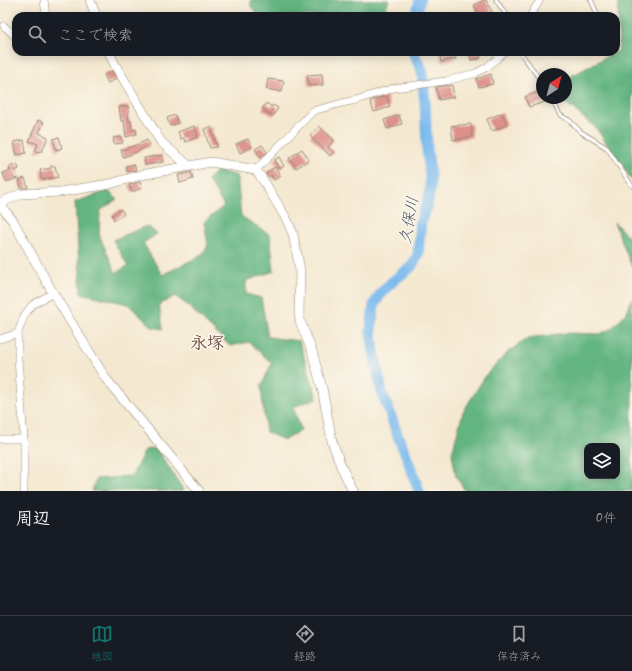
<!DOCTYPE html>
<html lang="ja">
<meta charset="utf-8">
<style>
:root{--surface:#171b24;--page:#242831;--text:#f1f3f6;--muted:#9ea1a6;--line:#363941;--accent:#0f766e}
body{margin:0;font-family:Mynerve,"Klee One",sans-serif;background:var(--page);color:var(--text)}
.controls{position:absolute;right:12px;bottom:12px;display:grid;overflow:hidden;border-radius:8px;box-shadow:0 2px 10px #0003}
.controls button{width:36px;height:36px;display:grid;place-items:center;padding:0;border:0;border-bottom:1px solid var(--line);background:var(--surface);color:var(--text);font:20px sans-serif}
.compass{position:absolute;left:536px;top:68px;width:36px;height:36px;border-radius:50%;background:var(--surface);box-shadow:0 2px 10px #0003;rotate:36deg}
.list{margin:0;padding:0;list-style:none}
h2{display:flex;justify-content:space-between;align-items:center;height:52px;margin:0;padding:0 16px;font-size:17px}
h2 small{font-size:13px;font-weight:400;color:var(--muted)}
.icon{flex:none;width:22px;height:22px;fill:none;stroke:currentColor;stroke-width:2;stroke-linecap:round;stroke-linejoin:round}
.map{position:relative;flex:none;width:632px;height:491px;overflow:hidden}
.search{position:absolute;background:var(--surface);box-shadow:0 2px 10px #0003;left:12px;right:12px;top:12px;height:44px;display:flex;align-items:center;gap:10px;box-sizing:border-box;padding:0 14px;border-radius:12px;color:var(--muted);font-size:15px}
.sheet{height:124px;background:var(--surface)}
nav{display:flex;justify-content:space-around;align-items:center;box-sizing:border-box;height:56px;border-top:1px solid var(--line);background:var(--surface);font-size:11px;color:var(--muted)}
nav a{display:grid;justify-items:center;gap:2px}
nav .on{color:var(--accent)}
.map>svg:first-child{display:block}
.forest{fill:#62b480;stroke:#4e6f4f;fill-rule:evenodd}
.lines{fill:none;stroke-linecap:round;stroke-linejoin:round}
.river{stroke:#79b9ed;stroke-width:11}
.building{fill:#dd9089}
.service-casing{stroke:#988977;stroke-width:5}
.minor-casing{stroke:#988977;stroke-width:8}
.tertiary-casing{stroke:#988977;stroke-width:10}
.service{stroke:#fff;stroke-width:3.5}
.minor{stroke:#fff;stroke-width:7}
.tertiary{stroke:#fff;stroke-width:9}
.labels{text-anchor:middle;stroke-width:3;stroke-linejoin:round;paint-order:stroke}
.water-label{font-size:16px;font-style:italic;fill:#4e555c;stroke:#fbf7ec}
.quarter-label{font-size:17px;font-weight:bold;fill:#744e43;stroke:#fbf7ec}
</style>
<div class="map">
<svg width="632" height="491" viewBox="0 0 632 491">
<rect width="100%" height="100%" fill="#fbf7ec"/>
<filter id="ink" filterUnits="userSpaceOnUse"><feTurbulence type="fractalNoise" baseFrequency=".025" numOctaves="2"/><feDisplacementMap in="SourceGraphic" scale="8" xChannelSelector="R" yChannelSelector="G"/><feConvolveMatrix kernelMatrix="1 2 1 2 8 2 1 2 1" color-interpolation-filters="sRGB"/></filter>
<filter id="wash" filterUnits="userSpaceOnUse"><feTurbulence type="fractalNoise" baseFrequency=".012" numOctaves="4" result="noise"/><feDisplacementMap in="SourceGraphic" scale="16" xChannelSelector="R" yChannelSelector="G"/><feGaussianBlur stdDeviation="0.9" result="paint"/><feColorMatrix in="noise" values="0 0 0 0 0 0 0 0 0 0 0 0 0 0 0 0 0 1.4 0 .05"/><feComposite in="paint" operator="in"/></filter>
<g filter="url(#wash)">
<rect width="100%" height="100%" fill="#f4e8d0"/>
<!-- forest -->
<g class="forest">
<polygon points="251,0 389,0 383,16 260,16 251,7"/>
<polygon points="618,0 632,0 632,180 596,128 560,98 566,98 566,79 619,50"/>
<polygon points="217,170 237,176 241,216 270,235 274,271 246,281 246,294 261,298 268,337 299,341 317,398 293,407 301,430 284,440 266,432 261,387 272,363 249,342 230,346 186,304 175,296 159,305 163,329 152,327 128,304 81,293 75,202 108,191 117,199 100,211 99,235 116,273 128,266 113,240 147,226 157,234 143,243 162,275 202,255 208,245 204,222 224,206 208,180"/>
<polygon points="614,222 632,241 632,267"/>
<path d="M632,297V491H465L456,476L452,453L463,412L486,375L508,352L528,338L566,333L600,334L611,329L627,312ZM587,446H617V476H587Z"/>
<polygon points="156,448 184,491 92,491 96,479 132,476 145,450"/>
</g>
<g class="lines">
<!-- river -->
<g class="river">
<polyline points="416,16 420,0"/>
<polyline points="413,52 422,70 425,102 427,149 430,175 430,188 428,201 421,221 418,255 411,267 393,281 381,293 374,305 371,331 376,364 382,392 399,439 406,455 419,491"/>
</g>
</g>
<g id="blocks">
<!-- building -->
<g class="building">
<polygon points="484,0 486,0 492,12 482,16 479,16 474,5"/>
<polygon points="443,52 454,52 456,59 441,62 440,57 444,56"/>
<polygon points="469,52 479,52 481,58 471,60"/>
<polygon points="112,71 116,79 108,83 104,75"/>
<polygon points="322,74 323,85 309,86 307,75"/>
<polygon points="491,74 493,84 479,87 476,79"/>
<polygon points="268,79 284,81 282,92 266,89"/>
<polygon points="452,85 454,97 439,100 436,87"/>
<polygon points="541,91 542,98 543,98 545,102 529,107 525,97"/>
<polygon points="386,96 390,107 374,112 370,101"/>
<polygon points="266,103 272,107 273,105 278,108 273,116 262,109"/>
<polygon points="128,106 129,112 128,112 129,121 131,121 132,130 136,129 137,134 126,137 124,120 121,121 119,107"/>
<polygon points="502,113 507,125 492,131 487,119"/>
<polygon points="175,115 178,123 170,126 167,118"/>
<polygon points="399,115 402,124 387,129 384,120"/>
<polygon points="38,120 44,122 39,133 48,137 42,151 35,152 38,144 29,141"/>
<polygon points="471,124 472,137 453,140 451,126"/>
<polygon points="194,126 198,137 185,142 184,138 181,139 178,132"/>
<polygon points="319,126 334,140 328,147 334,152 330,156 310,136"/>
<polygon points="211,127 217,147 210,148 204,129"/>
<polygon points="59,137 62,148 56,150 53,139"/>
<polygon points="121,137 123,143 114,144 113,138"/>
<polygon points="248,139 252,147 240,153 236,144"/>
<polygon points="24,140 26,153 17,155 14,142"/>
<polygon points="147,140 149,146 132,154 123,157 121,150 136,145"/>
<polygon points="262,145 267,152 261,158 255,149"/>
<polygon points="302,149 309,160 296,168 289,158"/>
<polygon points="162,155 163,162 145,165 144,158"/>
<polygon points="279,157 284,166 279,169 274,160"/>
<polygon points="17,164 19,169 15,171 18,178 6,182 3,173 10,171 9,167"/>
<polygon points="134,164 136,170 127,172 126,166"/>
<polygon points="51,166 55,166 58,177 42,180 40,170 51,168"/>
<polygon points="275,167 281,176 274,180 271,175 269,177 266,173"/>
<polygon points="191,172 193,179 180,183 178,175"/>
<polygon points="25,178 28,188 21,188 19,180"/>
<polygon points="140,182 142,188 132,192 129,185"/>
<polygon points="121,209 124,214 114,220 112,215"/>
</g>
</g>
</g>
<g filter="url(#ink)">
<use href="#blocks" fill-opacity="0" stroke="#988977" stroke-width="1"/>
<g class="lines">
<defs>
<g id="service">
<polyline points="496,0 507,16"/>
<polyline points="591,0 598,16"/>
<polyline points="520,52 542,82"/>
<polyline points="551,98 560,115 570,121 581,132 607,148 632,186"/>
</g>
<g id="minor">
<polyline points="44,0 46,16"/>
<polyline points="530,16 540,0"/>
<polyline points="4,26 16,37"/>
<polyline points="256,170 313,111 342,103 356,100 394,88 446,81 476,73 487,67 500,56 504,52"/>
<polyline points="0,339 18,333"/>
<polyline points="0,439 24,439"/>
<polyline points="24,491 24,439 18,359 18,333 24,316 32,305 53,293"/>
</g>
<g id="tertiary">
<polyline points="90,0 96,16"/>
<polyline points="109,52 114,63 161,142 189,166"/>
<polyline points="0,203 21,194 60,192 110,184 141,175 211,162 256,170 265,183 287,220 293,234 300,270 299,312 300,321 312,351 322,388 332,441 341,466 353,491"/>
<polyline points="0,205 13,221 53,293 106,379 199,491"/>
</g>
</defs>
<!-- service casing -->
<use href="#service" class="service-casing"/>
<!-- minor casing -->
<use href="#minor" class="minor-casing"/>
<!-- tertiary casing -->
<use href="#tertiary" class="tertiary-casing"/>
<!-- service -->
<use href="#service" class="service"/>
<!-- minor -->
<use href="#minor" class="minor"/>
<!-- tertiary -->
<use href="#tertiary" class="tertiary"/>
</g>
</g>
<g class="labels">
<!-- water labels -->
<g class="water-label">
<text transform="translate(408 220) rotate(-80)" y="6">久保川</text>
</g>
<!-- quarter labels -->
<g class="quarter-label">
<text x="207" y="348">永塚</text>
</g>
</g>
</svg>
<div class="controls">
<button><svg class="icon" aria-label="layers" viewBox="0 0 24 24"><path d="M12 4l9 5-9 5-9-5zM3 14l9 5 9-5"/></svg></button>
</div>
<svg class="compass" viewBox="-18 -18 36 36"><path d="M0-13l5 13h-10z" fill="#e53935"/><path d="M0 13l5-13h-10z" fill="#9ea1a6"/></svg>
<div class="search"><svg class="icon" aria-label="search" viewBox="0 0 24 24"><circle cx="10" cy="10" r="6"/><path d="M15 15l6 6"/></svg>ここで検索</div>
</div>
<section class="sheet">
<h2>周辺<small>0件</small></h2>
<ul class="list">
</ul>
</section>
<nav>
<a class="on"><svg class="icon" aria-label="map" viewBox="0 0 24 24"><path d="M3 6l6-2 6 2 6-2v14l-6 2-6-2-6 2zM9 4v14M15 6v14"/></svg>地図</a>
<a><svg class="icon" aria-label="directions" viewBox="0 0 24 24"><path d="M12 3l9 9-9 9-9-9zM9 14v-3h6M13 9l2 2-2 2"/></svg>経路</a>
<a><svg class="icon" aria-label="saved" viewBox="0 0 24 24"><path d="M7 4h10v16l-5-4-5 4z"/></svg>保存済み</a>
</nav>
